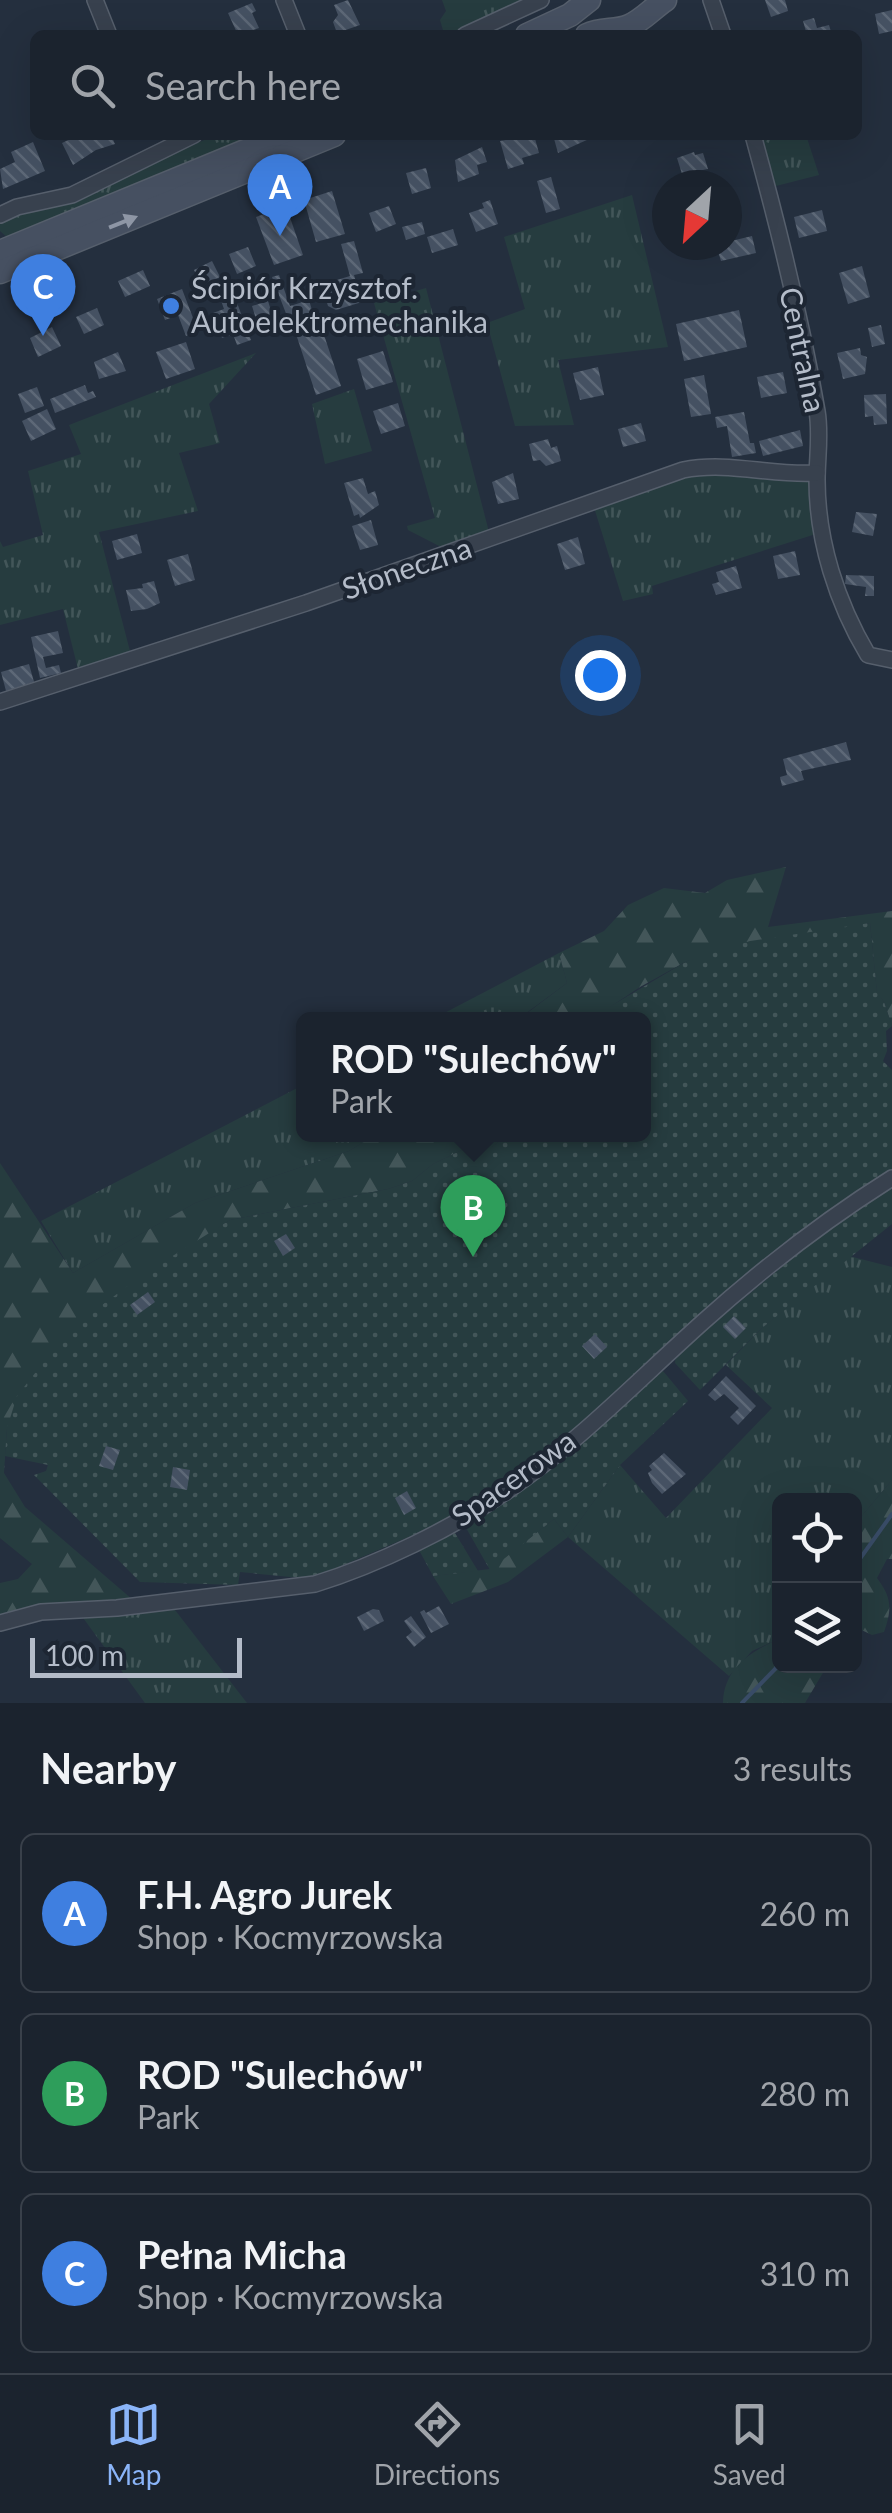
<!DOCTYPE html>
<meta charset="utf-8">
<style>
:root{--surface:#1b232e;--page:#242b36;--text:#f1f3f6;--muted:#a0a4aa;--line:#39404a;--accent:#8ab4f8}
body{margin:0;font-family:Lato,sans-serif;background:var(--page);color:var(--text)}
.controls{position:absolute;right:30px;bottom:30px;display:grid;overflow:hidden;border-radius:15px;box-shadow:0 10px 40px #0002}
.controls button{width:90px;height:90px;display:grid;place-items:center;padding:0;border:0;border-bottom:2px solid var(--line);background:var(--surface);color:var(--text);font:50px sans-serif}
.compass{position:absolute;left:652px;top:170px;width:90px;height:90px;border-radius:50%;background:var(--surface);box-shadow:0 10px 40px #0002;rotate:206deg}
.scale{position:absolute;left:30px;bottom:25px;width:212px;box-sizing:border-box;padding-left:10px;border:5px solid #b4bcc9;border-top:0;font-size:28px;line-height:35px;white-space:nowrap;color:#b4bcc9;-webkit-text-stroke:8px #1d2633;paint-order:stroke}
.you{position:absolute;left:600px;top:675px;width:35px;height:35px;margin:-25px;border:8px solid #fff;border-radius:50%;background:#1a73e8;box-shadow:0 0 0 15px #1a73e833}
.badge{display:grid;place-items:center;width:65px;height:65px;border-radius:50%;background:var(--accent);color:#fff;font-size:32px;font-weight:700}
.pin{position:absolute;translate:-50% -82px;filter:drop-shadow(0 2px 5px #0008)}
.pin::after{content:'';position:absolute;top:52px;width:35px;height:30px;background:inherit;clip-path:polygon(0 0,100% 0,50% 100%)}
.popup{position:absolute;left:296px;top:1012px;width:355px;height:130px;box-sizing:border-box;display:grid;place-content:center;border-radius:15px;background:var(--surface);filter:drop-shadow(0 2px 8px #0005);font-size:32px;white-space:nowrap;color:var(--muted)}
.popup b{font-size:38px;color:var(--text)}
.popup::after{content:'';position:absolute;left:50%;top:100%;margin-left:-20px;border:20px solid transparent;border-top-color:var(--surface)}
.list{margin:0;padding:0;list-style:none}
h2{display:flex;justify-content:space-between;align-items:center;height:130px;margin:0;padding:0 40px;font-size:42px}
h2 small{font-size:32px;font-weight:400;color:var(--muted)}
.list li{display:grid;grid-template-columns:65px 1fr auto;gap:30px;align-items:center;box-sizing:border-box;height:160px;margin:0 20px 20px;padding:0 20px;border:2px solid var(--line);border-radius:15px}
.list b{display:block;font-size:38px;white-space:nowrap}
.list p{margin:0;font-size:32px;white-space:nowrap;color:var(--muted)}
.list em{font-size:32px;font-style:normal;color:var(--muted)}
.icon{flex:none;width:55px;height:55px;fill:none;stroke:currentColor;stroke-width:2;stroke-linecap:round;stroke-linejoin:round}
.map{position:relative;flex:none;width:892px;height:1703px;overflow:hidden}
.search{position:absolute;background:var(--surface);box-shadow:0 10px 40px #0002;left:30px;right:30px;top:30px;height:110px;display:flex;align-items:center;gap:25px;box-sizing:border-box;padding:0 35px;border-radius:15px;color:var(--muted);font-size:38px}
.sheet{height:670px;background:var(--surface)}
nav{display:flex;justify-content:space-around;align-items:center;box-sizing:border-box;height:140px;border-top:2px solid var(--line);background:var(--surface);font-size:28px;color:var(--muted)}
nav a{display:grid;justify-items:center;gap:5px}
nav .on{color:var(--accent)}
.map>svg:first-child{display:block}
.grass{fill:url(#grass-tufts)}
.forest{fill:url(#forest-firs)}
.garden{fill:url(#garden-dots)}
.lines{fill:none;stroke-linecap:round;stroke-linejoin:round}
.stream{stroke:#394c67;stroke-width:4}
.building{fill:url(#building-back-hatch)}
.street-casing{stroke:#565f6c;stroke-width:18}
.secondary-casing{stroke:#565f6c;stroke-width:25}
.street{stroke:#38414e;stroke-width:15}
.secondary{stroke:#465061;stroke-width:22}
.oneway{fill:#8e96a5}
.shop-dot{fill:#3f7fe0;stroke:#1d2633;stroke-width:4}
.labels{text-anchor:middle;stroke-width:8;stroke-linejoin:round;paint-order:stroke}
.poi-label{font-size:30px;fill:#b4bcc9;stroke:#1d2633;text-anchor:start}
.street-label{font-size:30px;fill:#b4bcc9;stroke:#1d2633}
</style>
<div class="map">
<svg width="892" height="1703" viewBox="0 0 892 1703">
<defs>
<pattern id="grass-tufts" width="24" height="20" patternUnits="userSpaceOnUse" patternTransform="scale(2.5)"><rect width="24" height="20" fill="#263c3f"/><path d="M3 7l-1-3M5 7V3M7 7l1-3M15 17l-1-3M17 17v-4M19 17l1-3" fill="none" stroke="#435659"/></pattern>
<pattern id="forest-firs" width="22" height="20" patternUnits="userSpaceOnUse" patternTransform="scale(2.5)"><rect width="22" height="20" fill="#263c3f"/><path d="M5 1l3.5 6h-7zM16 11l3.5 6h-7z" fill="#435659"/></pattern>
<pattern id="garden-dots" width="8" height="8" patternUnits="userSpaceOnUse" patternTransform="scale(2.5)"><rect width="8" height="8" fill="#263c3f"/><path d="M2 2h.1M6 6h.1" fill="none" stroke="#435659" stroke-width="1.8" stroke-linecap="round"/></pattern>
<pattern id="building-back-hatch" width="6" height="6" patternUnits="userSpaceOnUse" patternTransform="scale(2.5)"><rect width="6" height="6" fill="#455162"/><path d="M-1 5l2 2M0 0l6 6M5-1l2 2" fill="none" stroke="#5d6877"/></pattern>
</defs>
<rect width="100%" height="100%" fill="#242f3e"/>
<!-- grass -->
<g class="grass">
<polygon points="442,0 523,0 451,33 443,30 440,20 446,11"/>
<polygon points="215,135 256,135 8,238 0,231 0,223 20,213 64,205"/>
<polygon points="756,135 806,135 819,175 772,187"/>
<polygon points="632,195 668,347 558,360 574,425 515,426 487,323 525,309 504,237"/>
<polygon points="426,288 490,536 447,550 408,530 407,526 435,518 374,303"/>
<polygon points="256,353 209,404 220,443 179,453 198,511 99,532 131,655 79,673 63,609 0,625 0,541 3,547 43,535 28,471 81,454 69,425"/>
<polygon points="354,389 372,451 325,464 312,404"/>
<polygon points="684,473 814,476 819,533 652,586 653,594 623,601 593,504"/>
<polygon points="559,953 567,983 518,1019 431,1020"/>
<polygon points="303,1085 303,1134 375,1135 349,1151 195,1203 73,1273 41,1221"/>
<polygon points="849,1256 892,1267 892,1480 855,1524 854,1500 780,1500 779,1639 752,1651 729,1676 568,1537 620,1465 666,1518 772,1408 726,1365 762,1328"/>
<polygon points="175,1610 247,1703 145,1703 81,1615"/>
</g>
<!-- forest -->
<g class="forest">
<polygon points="786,867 768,927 892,911 892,1026 884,1002 877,993 870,923 687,961 640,987 592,1019 518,1020 567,983 559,953 604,931 628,905 664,888 705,893 727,880"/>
<polygon points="375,1135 507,1135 492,1147 466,1148 433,1164 412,1181 388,1189 230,1220 197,1242 7,1428 4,1473 25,1507 133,1600 0,1617 0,1583 18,1579 32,1564 0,1538 0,1163 73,1273 195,1203 349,1151"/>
<path d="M892,1480V1559H887L877,1578C892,1598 892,1609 884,1632L872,1635L855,1627V1524Z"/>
<polygon points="554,1519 568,1537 508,1582 451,1604 433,1576 490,1569"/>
<path d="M779,1639L780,1666H827L805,1703H723C724,1668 750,1652 779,1639Z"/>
</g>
<!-- garden -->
<g class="garden">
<polygon points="870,923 877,992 884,1002 892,1026 886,1031 887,1051 883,1061 892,1070 892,1170 801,1234 589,1418 455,1517 311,1579 240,1572 238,1585 140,1582 34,1475 46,1471 48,1465 5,1456 7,1428 17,1396 43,1363 91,1313 147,1272 230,1220 388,1189 412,1181 433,1164 466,1148 492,1147 507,1135 643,1134 643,1020 592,1019 594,1016 687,961 750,941"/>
<polygon points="892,1184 892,1224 762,1328 700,1390 675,1363 676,1355 838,1220"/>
<polygon points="663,1371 688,1401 620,1465 568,1537 554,1519 490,1570 465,1526 508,1497 656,1373"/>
<polygon points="455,1533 478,1571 433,1576 419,1550"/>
</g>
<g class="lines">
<!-- stream -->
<g class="stream">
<polyline points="854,1567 892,1514"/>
<polyline points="742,1703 780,1664"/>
</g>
</g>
<!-- building -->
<g class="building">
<polygon points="348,0 360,25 337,33 333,22 338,15 334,5"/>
<polygon points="765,0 785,0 788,11 771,17"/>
<polygon points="252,3 256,11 252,13 259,28 238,35 228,13"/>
<polygon points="892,10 892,31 879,34 875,14"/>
<polygon points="814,18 817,28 829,25 832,35 807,35 803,21"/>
<polygon points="79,135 111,135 115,144 96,150 73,165 62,143"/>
<polygon points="534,135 539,153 522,158 524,164 508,169 500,141"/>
<polygon points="553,135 588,135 589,139 558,153"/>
<polygon points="33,142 45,171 3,189 0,169 15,162 11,152"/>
<polygon points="482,147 487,162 477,165 479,174 458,182 455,160"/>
<polygon points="694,152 695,155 703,153 708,169 682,174 677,158"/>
<polygon points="426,168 431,188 412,194 406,173"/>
<polygon points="551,177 560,209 546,213 537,181"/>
<polygon points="332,191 345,234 316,242 304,200"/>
<polygon points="490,200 498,224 476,232 469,213 484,208 482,203"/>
<polygon points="286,206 303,255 274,265 256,217"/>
<polygon points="389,206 396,224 376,232 369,213"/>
<polygon points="822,210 827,231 799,238 794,217"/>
<polygon points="422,222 425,234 406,240 402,227"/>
<polygon points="453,229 458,245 432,253 427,237"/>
<polygon points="752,236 756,253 721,261 716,245 727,245 727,242"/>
<polygon points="354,241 363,273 354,275 362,302 336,310 328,306 323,290 327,283 350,276 341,244"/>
<polygon points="248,247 256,266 237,274 229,254"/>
<polygon points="212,261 220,277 201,286 194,270"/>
<polygon points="862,266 870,297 848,304 839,273"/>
<polygon points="143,270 150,286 125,297 118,281"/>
<polygon points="279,275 290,306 309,300 314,317 290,324 272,277"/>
<polygon points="231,287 251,340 237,345 233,334 222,338 213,313 224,309 218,292"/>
<polygon points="182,289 198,331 186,336 178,315 165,320 157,299"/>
<polygon points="268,301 273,317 257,322 252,306"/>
<polygon points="97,308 104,325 84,334 76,317"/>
<polygon points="739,310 747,347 684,361 676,324"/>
<polygon points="881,325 885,344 872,347 868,328"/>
<polygon points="52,327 61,346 38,357 30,338"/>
<polygon points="322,329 341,386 316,395 297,337"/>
<polygon points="186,342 195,369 166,379 156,352"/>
<polygon points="860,348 861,355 867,357 865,374 843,379 837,353"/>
<polygon points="383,351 393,382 366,390 357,359"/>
<polygon points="118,352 126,371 99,379 94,362"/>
<polygon points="598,367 604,395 580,400 573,373"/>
<polygon points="783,372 787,393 761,398 757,377"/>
<polygon points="704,375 711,414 691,417 684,379"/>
<polygon points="85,385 88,393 93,391 96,397 55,413 50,399"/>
<polygon points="37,387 44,406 25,413 18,394"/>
<polygon points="886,394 887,424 874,425 873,416 865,417 864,395"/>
<polygon points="398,403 405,426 381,434 373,411"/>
<polygon points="47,409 56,429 31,441 22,421"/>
<polygon points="744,412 750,443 754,443 756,453 732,457 727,426 717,428 715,417"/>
<polygon points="641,423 646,441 623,447 618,429"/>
<polygon points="800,430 803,446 763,456 759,441"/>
<polygon points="548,439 551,448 557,446 561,461 546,466 540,460 533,461 529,444"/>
<polygon points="513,473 519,499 498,504 492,482"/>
<polygon points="363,478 368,494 375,491 379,505 360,518 359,514 354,516 344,483"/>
<polygon points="856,512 877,514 873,536 852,532"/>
<polygon points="371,520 378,545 360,550 352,526"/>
<polygon points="137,534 142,553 117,560 112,541"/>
<polygon points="578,537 585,564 565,570 557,544"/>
<polygon points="795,551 800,575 778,579 773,556"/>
<polygon points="188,554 195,580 175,586 167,560"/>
<polygon points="736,566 742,588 716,595 712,584 719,582 716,572"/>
<polygon points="846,575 874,576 874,596 865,596 866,587 845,584"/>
<polygon points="154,581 160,603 147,609 131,611 126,590 143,588 142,584"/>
<polygon points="58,631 63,653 43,657 46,668 59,665 61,673 40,678 31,637"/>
<polygon points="29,664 34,682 6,691 1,672"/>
<polygon points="846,742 851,760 801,771 804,780 782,786 780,777 787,775 783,759"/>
<polygon points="286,1234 295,1248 283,1256 274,1241"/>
<polygon points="148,1292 155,1302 137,1315 130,1305"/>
<polygon points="734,1316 746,1328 735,1339 723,1327"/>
<polygon points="595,1334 607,1347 594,1359 582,1346"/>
<polygon points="726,1376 756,1406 738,1425 730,1417 739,1408 724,1394 715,1401 708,1395"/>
<polygon points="106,1446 120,1450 113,1470 99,1466"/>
<polygon points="664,1453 686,1474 662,1494 652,1483 648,1473 652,1470 649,1466"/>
<polygon points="173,1467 190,1470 187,1490 170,1487"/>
<polygon points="407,1491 416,1508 404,1515 395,1498"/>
<polygon points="439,1606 449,1624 431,1633 420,1612 424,1610 426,1613"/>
<polygon points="373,1609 379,1610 384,1621 364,1631 357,1617"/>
<polygon points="411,1616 426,1637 414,1647 406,1637 412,1632 404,1621"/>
</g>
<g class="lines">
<defs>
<g id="street">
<polyline points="95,0 109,35"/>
<polyline points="284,0 298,35"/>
<polyline points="711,0 723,35"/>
<polyline points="465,35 541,0"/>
<path d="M753,135C778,225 801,319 817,411C821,434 817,458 817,480C817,541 837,603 868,655L892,660"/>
<polyline points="0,215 17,207 72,195 194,135"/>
<path d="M0,702L306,603L683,470C729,461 771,476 817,473"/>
<path d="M0,1623L41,1612L117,1608L315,1584C377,1565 453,1528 507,1491C578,1443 639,1379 704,1321C762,1269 825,1220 892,1178"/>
</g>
<g id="secondary">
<polyline points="527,35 570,15 589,0"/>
<path d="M587,35C602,28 615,32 629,26C643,20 653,8 665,0"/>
<polyline points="0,252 284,135"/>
<polyline points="0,272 334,135"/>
</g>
</defs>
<!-- street casing -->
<use href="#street" class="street-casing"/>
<!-- secondary casing -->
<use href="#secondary" class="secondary-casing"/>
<!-- street -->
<use href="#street" class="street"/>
<!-- secondary -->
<use href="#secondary" class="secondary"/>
</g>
<!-- one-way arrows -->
<defs><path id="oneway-solid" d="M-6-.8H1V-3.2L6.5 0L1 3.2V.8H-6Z" transform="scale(2.5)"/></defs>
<use class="oneway" href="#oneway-solid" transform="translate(123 222) rotate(-22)"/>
<!-- markers -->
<circle class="shop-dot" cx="171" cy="306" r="10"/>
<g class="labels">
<!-- poi labels -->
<g class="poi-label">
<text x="191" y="299">Ścipiór Krzysztof.<tspan x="191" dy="34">Autoelektromechanika</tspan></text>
</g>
<!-- street labels -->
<g class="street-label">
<text transform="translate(802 350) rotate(78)" y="10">Centralna</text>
<text transform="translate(407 569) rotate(-19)" y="10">Słoneczna</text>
<text transform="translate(514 1479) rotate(-35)" y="10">Spacerowa</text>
</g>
</g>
</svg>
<div class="controls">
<button><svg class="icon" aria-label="locate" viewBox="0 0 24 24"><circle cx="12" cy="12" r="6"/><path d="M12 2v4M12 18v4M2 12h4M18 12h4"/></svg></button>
<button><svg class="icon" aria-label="layers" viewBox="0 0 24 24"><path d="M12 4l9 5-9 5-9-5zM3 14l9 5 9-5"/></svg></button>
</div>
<svg class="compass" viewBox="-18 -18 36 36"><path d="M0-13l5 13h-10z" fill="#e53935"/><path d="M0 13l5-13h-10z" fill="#a0a4aa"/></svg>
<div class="scale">100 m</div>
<div class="you"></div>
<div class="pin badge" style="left:280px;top:236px;background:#3f7fe0">A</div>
<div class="pin badge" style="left:473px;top:1257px;background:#2e9e5b">B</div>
<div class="popup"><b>ROD &quot;Sulechów&quot;</b>Park</div>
<div class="pin badge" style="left:43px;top:336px;background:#3f7fe0">C</div>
<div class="search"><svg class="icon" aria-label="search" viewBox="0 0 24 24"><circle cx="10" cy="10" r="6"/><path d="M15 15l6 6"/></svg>Search here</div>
</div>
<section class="sheet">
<h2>Nearby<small>3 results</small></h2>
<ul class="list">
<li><span class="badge" style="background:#3f7fe0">A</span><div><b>F.H. Agro Jurek</b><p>Shop · Kocmyrzowska</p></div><em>260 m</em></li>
<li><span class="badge" style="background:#2e9e5b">B</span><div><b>ROD &quot;Sulechów&quot;</b><p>Park</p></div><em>280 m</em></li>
<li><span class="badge" style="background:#3f7fe0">C</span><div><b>Pełna Micha</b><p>Shop · Kocmyrzowska</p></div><em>310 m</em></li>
</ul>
</section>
<nav>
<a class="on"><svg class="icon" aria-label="map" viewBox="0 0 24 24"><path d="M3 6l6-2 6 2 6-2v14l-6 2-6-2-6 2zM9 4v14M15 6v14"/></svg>Map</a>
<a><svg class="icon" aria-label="directions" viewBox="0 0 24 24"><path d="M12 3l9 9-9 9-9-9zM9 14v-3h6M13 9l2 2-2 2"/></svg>Directions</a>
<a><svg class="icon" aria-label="saved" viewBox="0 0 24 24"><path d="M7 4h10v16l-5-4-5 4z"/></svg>Saved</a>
</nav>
